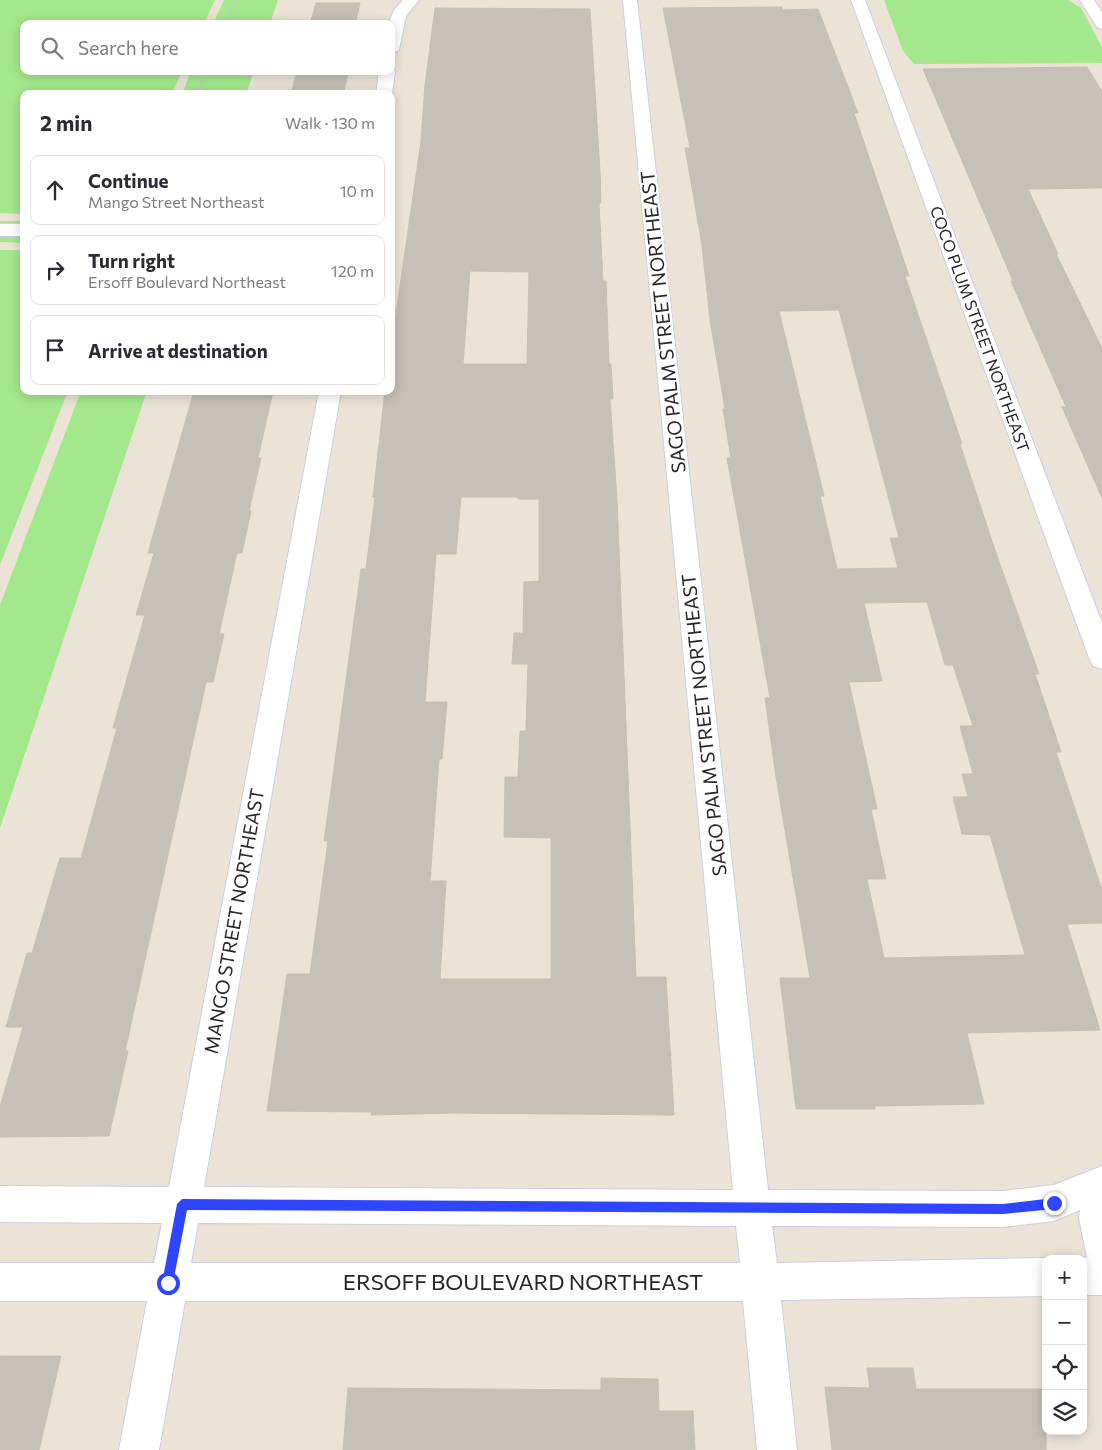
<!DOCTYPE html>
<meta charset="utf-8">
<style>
:root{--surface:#fff;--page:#f7f7f7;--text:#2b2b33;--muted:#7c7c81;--line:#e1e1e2}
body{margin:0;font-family:Commissioner,sans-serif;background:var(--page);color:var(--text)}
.controls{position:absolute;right:15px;bottom:15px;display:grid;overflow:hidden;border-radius:10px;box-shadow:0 2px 12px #0003}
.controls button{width:45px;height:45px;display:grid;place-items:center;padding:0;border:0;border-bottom:1px solid var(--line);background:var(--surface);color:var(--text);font:25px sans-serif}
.stop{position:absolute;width:15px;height:15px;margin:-11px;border:4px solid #3045ff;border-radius:50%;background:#fff}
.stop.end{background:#3045ff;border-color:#fff;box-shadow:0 1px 5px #0008}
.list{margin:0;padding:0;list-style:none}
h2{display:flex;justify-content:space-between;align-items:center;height:65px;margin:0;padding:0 20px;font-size:21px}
h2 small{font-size:16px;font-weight:400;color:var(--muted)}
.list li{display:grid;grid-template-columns:32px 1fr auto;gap:15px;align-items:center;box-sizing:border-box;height:70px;margin:0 10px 10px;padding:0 10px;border:1px solid var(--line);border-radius:10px}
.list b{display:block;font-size:19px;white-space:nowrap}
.list p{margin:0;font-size:16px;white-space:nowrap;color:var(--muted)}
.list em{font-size:16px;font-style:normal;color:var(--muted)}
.icon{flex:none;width:28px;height:28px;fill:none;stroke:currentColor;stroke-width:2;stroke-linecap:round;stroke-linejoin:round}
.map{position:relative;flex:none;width:1102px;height:1450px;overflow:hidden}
.search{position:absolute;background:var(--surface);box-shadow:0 2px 12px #0003;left:20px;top:20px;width:375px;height:55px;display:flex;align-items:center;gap:12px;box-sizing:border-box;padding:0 18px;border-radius:10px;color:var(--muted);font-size:19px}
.panel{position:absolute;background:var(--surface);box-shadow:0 2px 12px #0003;left:20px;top:90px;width:375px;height:305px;border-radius:10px}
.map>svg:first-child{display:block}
.green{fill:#a4e88d}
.building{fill:#c6c1b7;stroke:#c6c0b0;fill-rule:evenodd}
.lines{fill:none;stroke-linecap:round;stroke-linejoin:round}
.street-casing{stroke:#cccee2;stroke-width:2}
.path{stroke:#c7c7c7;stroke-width:2;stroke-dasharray:2.5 1;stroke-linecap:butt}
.street{fill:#fff;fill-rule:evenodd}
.route{fill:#3045ff}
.labels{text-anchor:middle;stroke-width:5;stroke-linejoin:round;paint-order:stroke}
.far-street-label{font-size:16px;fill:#272727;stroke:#fff}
.street-label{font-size:19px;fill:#272727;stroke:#fff}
.near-street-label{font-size:22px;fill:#272727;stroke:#fff}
</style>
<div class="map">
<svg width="1102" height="1450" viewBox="0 0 1102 1450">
<rect width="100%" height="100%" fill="#ebe4d6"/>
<!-- green -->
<g class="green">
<polygon points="0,0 215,0 204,24 24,24 24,71 182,71 172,94 24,94 24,214 0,213"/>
<polygon points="224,0 278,0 270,24 213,24"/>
<polygon points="884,0 1068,0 1081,8 1102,47 1102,63 914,64 903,51"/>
<polygon points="191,71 254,71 246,94 182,94"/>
<polygon points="0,221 24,221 24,243 0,242"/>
<polygon points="0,250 24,250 24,391 68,391 0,565"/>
<polygon points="81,391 147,391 0,828 0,605"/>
</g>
<!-- building -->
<g class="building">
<polygon points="316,3 360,3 355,24 310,24"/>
<path d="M782,7L783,10L818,9L858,113H854L896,237L909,276H905L962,444H960L996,553L1039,674H1035L1061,752H1056L1102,890V923L1067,924L1100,1030L967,1033L984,1104L874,1106L875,1109H796L780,978H810L776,777L765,698H770L727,458H731L723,409H725L710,320L702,245L685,148H690L663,8ZM839,310L899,538H890L898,568L837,569L820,496H824L779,311ZM927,602L945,665H953L973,726H960L973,774H962L968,797H953L962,834L990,835L1025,955L884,958L867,879H886L871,809H877L849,682L882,681L864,603Z"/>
<path d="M435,8L590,9L600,172L601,203H599L603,281H606L609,364H611L613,399H610L617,499L636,977H666L674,1115L452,1113L371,1115L372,1112L267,1111L287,974H310L328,841H324L333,776L361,569H366L375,497H373L385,391H391V348L421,141L425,85ZM470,271L529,272L527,364H463ZM461,497H518V499H539V581L524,582L523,633H514L512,664H528L526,731H520L518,777H505L504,837L551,838V979H440L446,881H430L439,759H442L447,702H425L436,554H456Z"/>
<polygon points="1087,67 1102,91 1102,188 1028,189 1058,254 1056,254 1102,348 1102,498 1062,407 1066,407 1011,281 1013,281 923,69"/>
<polygon points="297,71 349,71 344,90 292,90"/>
<polygon points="194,391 273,391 258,458 261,458 249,511 251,511 242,553 237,553 219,634 224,634 213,682 206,682 125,1051 128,1051 109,1136 0,1137 0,1107 23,1027 6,1027 27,953 32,953 60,858 81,858 117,728 113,728 145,615 136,615 154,553 148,553"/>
<polygon points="0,1356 61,1356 39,1450 0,1450"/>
<polygon points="867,1368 913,1368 916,1389 1046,1389 1046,1450 832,1450 825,1387 870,1388"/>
<polygon points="601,1378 658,1379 659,1411 693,1411 695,1450 343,1450 348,1388 601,1390"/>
</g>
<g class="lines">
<defs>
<g id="street">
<polygon points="403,0 419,0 406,16 399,50 391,55 391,24 388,24 394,10"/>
<path d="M623,0H637L768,1190L1003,1191L1054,1185L1102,1166V1295H1083V1259H1080L1087,1257L1079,1218L1080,1210L1054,1221L1003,1227L772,1226L777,1263L1046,1258L1047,1259L1046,1296L781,1300L797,1450H757L743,1301H185L159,1450H119L147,1301H0V1263H154L162,1223L0,1222V1186L169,1187L319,391H341L204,1187L733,1190ZM198,1223L736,1226L740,1263H191Z"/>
<polygon points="851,0 865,0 1102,623 1102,669 1093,666 1089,658"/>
<polygon points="1080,0 1094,0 1102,12 1102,29 1097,27"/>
<polygon points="391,67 395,71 392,94 376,94 379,71 391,71"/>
<rect x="0" y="224" width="24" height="12"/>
</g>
</defs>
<!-- street casing -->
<use href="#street" class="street-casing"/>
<!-- path -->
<g class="path">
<polyline points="226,24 236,0"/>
<polyline points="197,94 207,71"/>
</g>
<!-- street -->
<use href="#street" class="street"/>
</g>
<!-- route -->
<polygon class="route" points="1054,1198 1060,1203 1054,1209 1003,1214 187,1210 173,1283 168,1288 162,1283 177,1204 182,1199 1003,1204"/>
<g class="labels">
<!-- far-street labels -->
<g class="far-street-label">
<text transform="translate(980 329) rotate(70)" y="6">COCO PLUM STREET NORTHEAST</text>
</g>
<!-- street labels -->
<g class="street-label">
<text transform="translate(663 322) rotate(-96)" y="7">SAGO PALM STREET NORTHEAST</text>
<text transform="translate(704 725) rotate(-96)" y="7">SAGO PALM STREET NORTHEAST</text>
<text transform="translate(234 921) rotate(-80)" y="7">MANGO STREET NORTHEAST</text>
</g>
<!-- near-street labels -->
<g class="near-street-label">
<text x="523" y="1290">ERSOFF BOULEVARD NORTHEAST</text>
</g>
</g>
</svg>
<div class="controls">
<button>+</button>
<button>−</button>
<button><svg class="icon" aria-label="locate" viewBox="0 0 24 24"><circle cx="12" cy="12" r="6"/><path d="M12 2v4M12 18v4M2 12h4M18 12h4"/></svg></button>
<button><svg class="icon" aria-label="layers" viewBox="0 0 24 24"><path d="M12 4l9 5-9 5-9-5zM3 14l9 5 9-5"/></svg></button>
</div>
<div class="stop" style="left:168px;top:1283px"></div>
<div class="stop end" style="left:1054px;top:1203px"></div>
<div class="search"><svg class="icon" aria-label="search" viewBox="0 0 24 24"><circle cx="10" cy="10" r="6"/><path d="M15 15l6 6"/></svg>Search here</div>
<section class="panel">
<h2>2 min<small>Walk · 130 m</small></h2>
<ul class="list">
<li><svg class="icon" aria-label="ahead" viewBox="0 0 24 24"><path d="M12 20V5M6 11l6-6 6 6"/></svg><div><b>Continue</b><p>Mango Street Northeast</p></div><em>10 m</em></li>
<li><svg class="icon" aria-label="right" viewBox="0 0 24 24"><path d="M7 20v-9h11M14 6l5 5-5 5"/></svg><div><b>Turn right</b><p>Ersoff Boulevard Northeast</p></div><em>120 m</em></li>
<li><svg class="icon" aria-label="arrive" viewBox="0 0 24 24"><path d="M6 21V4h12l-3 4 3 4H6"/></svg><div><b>Arrive at destination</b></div></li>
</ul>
</section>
</div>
